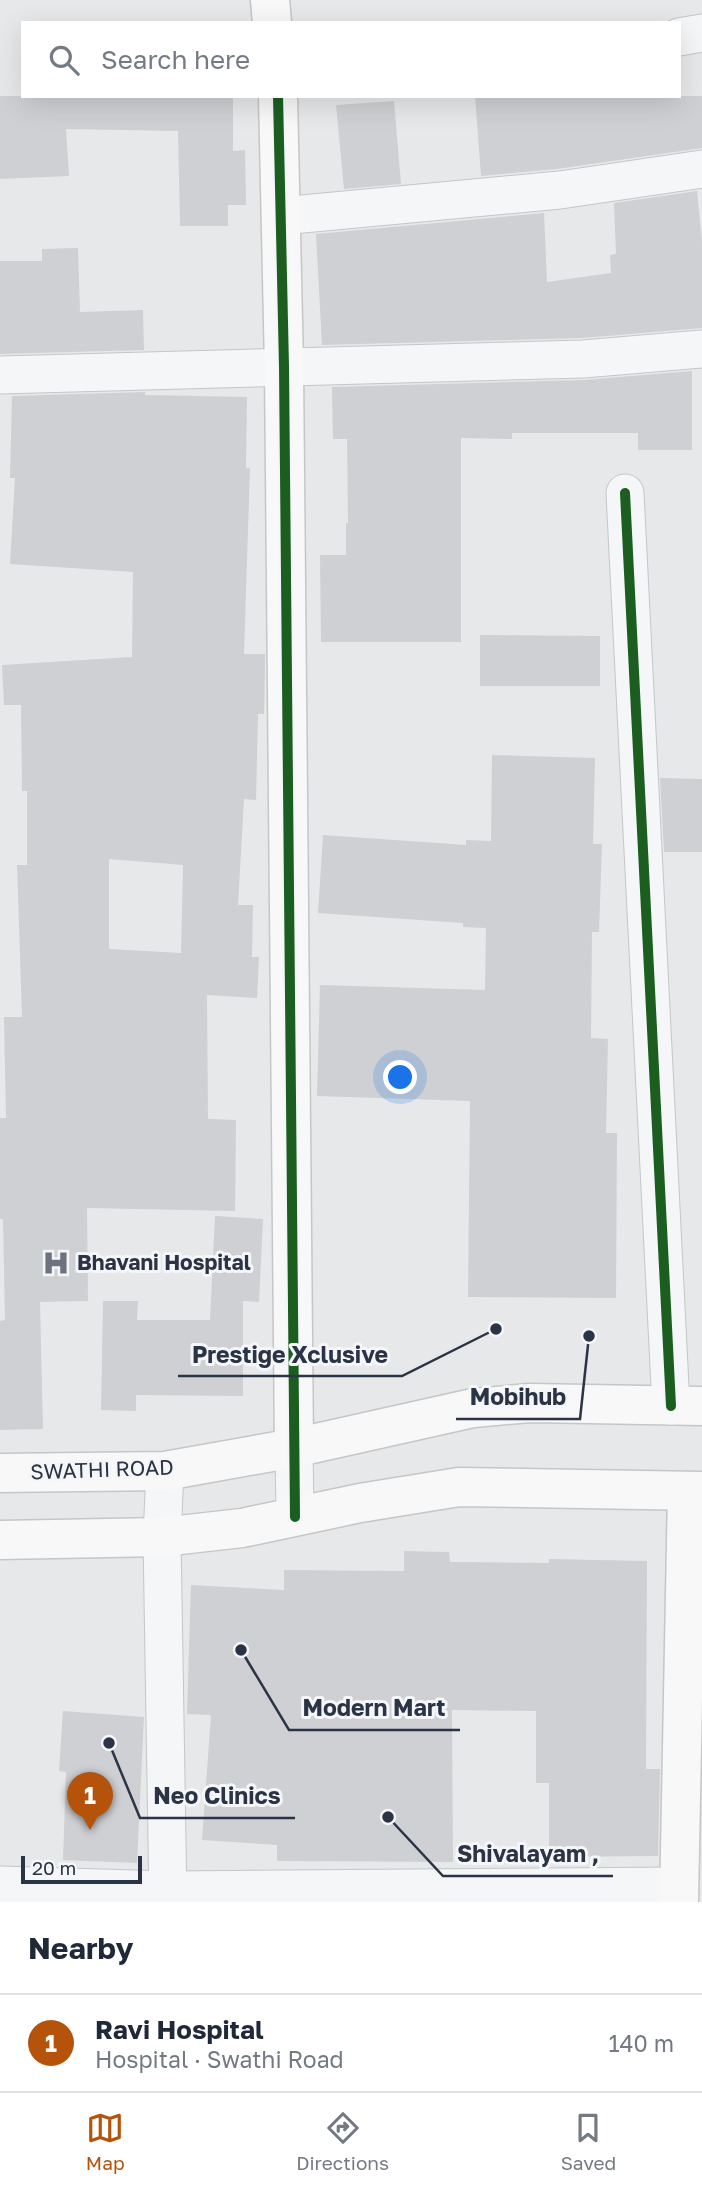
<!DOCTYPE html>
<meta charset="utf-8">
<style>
:root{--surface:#fff;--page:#f6f6f7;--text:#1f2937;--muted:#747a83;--line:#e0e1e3;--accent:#b45309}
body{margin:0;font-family:"Golos Text",sans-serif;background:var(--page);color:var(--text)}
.scale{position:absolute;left:21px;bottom:18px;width:121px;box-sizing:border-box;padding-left:7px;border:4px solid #2b3445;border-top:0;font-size:19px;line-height:24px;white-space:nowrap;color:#2b3445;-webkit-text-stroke:5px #f4f6f9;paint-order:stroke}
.you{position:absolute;left:401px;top:1078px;width:24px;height:24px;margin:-18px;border:5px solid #fff;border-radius:50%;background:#1a73e8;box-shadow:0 0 0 10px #1a73e833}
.badge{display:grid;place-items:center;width:46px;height:46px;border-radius:50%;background:var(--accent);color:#fff;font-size:23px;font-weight:700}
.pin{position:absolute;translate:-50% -58px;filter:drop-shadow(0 2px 4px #0008)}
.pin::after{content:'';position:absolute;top:37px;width:24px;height:21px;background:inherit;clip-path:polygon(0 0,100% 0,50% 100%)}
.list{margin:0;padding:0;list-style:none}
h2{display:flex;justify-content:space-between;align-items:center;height:91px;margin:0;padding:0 28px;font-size:30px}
h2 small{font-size:23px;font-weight:400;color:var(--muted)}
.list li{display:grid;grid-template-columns:46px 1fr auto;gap:21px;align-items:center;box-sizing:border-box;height:98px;padding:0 28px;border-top:2px solid var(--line)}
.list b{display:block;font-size:26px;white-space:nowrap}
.list p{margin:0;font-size:23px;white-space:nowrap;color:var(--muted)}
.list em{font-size:23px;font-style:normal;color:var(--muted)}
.icon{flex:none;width:38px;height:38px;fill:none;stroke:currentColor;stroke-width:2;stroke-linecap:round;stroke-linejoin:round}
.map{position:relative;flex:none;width:702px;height:1902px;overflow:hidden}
.search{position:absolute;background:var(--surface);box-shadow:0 7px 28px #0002;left:21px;right:21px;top:21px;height:77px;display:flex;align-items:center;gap:18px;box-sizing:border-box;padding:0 24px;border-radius:0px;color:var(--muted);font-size:26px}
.sheet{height:189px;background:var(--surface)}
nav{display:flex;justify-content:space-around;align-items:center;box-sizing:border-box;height:98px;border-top:2px solid var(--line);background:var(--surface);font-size:19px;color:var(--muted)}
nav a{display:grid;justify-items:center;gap:4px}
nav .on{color:var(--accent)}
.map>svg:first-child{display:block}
.building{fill:#ced0d3;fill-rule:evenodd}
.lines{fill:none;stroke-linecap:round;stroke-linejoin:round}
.street-casing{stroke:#c4c6c8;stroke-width:39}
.secondary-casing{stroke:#c4c6c8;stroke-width:41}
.street{stroke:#f5f6f7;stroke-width:37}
.secondary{stroke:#f8f8f8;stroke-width:38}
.cycleway-casing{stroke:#f4f6f9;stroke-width:15}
.cycleway{stroke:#1b5e20;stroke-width:10}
.labels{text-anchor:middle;stroke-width:6;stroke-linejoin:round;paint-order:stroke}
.poi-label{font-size:21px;font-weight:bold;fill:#2b3445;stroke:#f4f6f9;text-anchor:start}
.street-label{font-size:21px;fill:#2b3445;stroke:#f4f6f9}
.leader{fill:none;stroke:#2b3445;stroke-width:2.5}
.callout-dot{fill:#2b3445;stroke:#f4f6f9;stroke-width:2.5}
.callout-label{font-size:23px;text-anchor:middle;font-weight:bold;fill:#2b3445;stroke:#f4f6f9;stroke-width:6;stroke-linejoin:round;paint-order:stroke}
</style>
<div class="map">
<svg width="702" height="1902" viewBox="0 0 702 1902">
<rect width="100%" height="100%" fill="#e6e8ea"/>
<!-- building -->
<g class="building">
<polygon points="0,96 233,96 233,151 245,150 246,205 228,205 228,226 180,226 178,131 66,129 69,176 0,179"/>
<polygon points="475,96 702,96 702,148 557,169 481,176"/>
<polygon points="394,101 401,184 344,189 336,105"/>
<polygon points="697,191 702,242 702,328 582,338 322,345 316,234 544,213 547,282 611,273 610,255 616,254 614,203"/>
<polygon points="78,248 80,312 143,310 144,350 0,354 0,261 42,261 42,249"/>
<polygon points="692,371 692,450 638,450 638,433 512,433 512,439 461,438 461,642 321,642 320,555 346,555 346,523 348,523 347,439 333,439 332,387 584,380"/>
<path d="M145,392V395L247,397L246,468H250L244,654H265V663L264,714H258L256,800L244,799L238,905H253L252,957H259L257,998L207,995L208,1119L236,1120L235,1211L87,1208L88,1301L40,1302L43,1429L0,1430V1321L5,1320L3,1219H0V1118H6L4,1017H22L17,865H27V791H22L21,705H4L2,665L132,657L133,572L10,564L15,478H10L12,396ZM109,859L183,865L181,953L109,949Z"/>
<polygon points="480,635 600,636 600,686 480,686"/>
<polygon points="492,755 595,758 593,844 602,844 599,932 592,932 591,1038 608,1039 606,1133 617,1133 616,1298 468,1297 470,1101 317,1096 320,985 485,990 486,928 463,927 463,923 318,913 323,835 466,845 466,840 491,841"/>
<polygon points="660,778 702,779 702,852 664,852"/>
<polygon points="215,1216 263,1219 259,1302 243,1301 243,1396 136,1395 136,1411 101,1410 103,1301 138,1301 137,1320 210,1320"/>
<polygon points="404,1551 449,1552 450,1562 549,1563 549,1559 647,1561 646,1769 660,1769 658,1856 549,1857 549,1783 536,1783 536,1711 452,1710 453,1862 277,1861 277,1845 202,1840 211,1715 187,1714 191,1585 284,1590 284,1570 404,1571"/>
<polygon points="63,1711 144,1717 137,1863 63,1860 66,1772 59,1771"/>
</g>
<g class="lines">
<defs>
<g id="street">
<polyline points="679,37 702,33"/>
<polyline points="281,216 560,190 702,169"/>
<polyline points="0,375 583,359 702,349"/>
<polyline points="625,493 671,1406"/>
<polyline points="294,1448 295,1517"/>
<polyline points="165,1471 162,1537 168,1902"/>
<polyline points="0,1885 168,1890 679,1886"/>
</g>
<g id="secondary">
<polyline points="270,0 272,23"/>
<polyline points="278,96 284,367 294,1448"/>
<polyline points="0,1473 165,1471 294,1448 473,1408 530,1403 702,1406"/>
<polyline points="0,1540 162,1537 242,1528 360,1503 459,1487 702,1491"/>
<polyline points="679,1902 687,1491"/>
</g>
</defs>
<!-- street casing -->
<use href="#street" class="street-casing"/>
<!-- secondary casing -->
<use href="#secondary" class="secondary-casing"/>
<!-- street -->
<use href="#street" class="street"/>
<!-- secondary -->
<use href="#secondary" class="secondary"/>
<defs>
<g id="cycleway">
<polyline points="278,96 284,367 295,1517"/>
<polyline points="625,493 671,1406"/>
</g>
</defs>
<!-- cycleway casing -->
<use href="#cycleway" class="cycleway-casing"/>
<!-- cycleway -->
<use href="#cycleway" class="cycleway"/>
</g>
<!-- icons -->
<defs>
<symbol id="hospital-bare" viewBox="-9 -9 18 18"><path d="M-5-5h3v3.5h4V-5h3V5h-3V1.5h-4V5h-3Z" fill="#6c737f" stroke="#f4f6f9" stroke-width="2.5" paint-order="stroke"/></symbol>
</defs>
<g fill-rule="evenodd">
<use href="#hospital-bare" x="37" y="1244" width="38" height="38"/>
</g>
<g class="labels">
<!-- poi labels -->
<g class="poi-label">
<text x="77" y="1270">Bhavani Hospital</text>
</g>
<!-- street labels -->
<g class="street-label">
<text transform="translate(102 1470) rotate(-2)" y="7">SWATHI ROAD</text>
</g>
</g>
<!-- callouts -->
<path class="leader" d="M496 1329L402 1376H178M589 1336L580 1419H456M241 1650L289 1730H460M109 1743L140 1818H295M388 1817L443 1876H613"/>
<g class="callout-dot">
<circle cx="496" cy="1329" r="7"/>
<circle cx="589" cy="1336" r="7"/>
<circle cx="241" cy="1650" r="7"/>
<circle cx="109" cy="1743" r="7"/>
<circle cx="388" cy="1817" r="7"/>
</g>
<g class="callout-label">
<text x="290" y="1363">Prestige Xclusive</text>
<text x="518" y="1405">Mobihub</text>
<text x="374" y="1716">Modern Mart</text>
<text x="217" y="1804">Neo Clinics</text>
<text x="528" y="1862">Shivalayam ,</text>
</g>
</svg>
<div class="scale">20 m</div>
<div class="you"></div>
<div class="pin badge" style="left:90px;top:1830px">1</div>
<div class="search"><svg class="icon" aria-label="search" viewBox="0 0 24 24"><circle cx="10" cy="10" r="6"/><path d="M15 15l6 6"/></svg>Search here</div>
</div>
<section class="sheet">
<h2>Nearby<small></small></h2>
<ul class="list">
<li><span class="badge">1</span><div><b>Ravi Hospital</b><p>Hospital · Swathi Road</p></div><em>140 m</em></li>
</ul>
</section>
<nav>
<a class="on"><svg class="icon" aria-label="map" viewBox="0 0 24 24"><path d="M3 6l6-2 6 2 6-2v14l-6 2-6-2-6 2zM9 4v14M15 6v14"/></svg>Map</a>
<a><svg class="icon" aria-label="directions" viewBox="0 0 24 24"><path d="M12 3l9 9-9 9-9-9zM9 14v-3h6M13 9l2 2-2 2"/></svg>Directions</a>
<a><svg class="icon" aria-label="saved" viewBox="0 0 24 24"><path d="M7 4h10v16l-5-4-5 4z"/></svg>Saved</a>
</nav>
